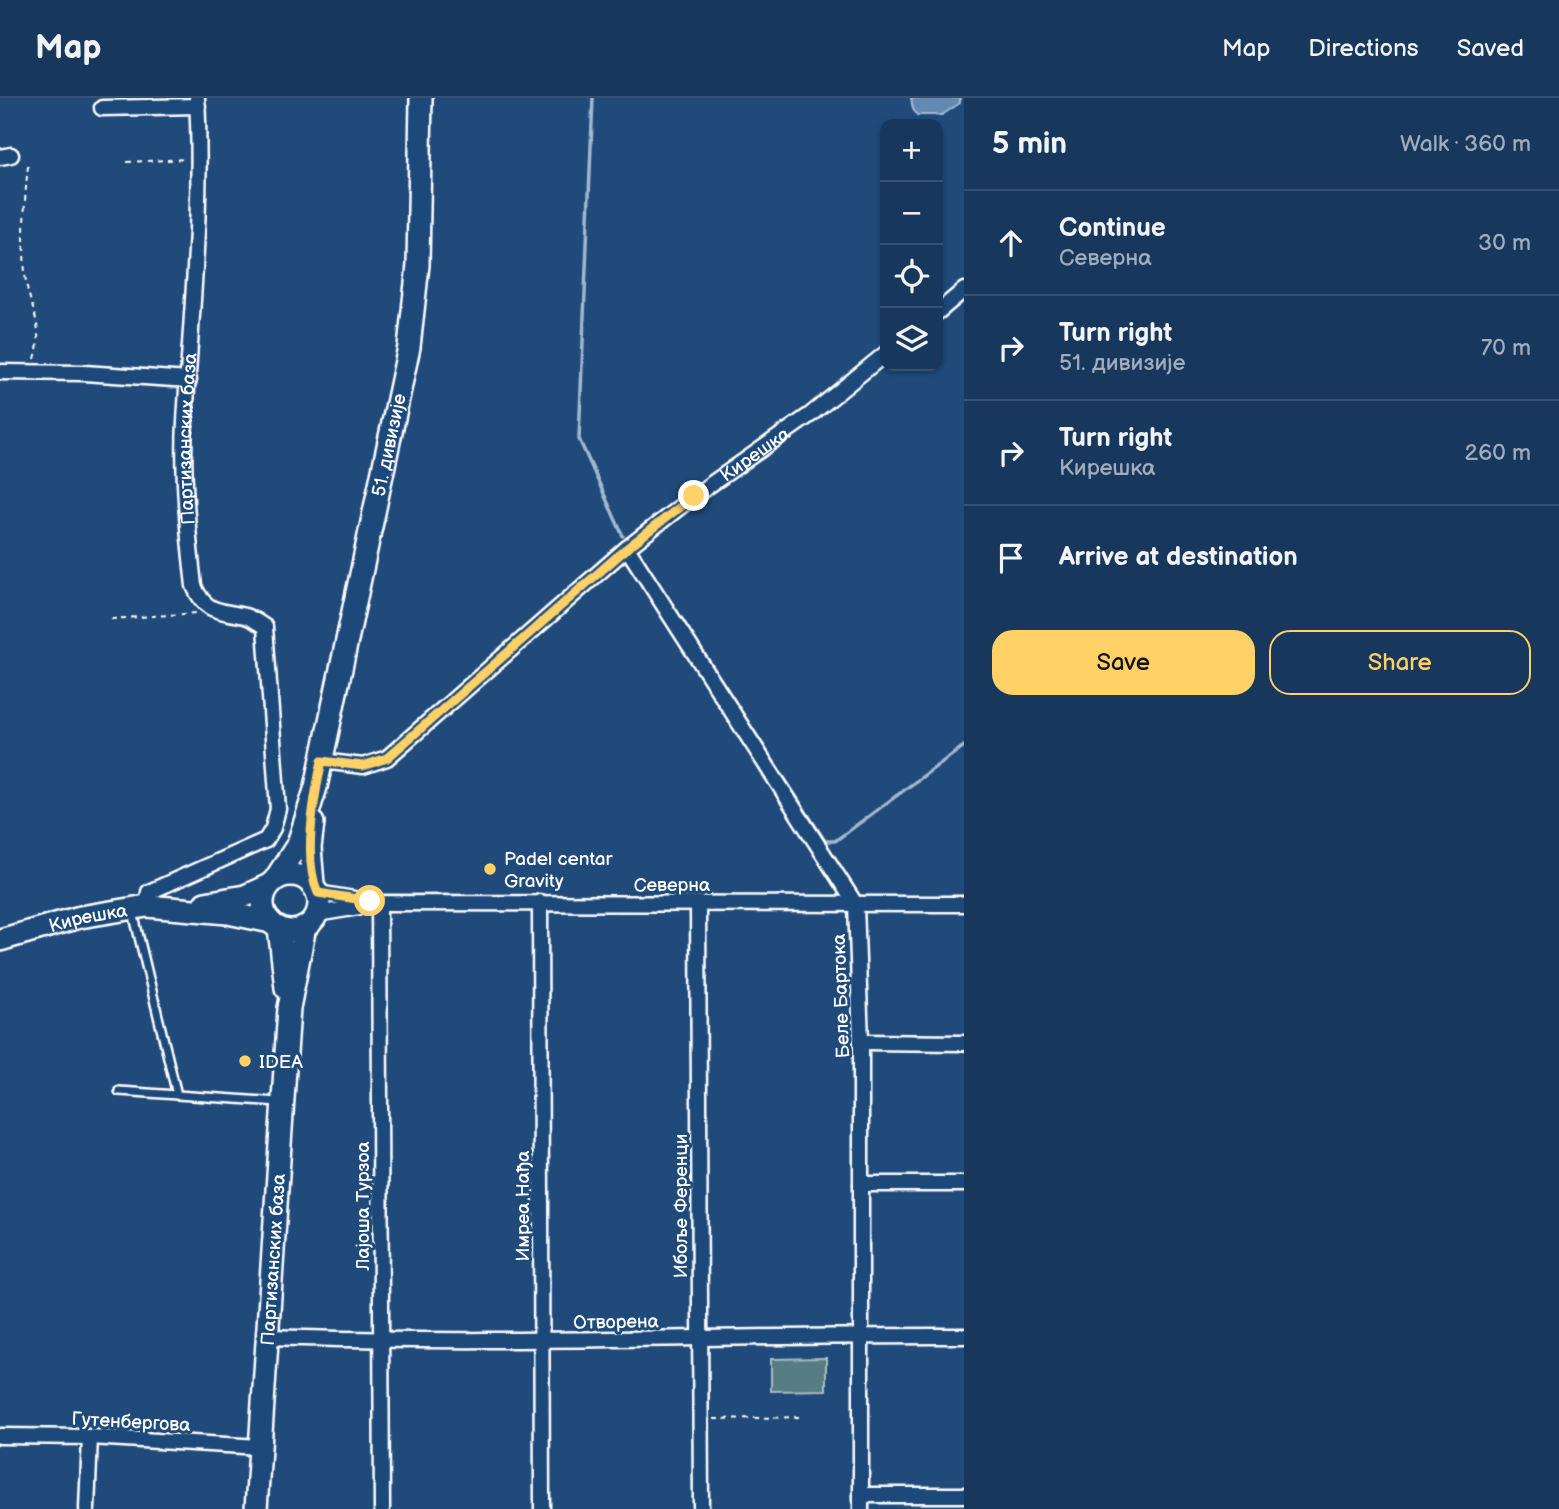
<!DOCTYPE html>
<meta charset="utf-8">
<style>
:root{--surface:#17385c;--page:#203f62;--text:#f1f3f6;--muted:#9eacbb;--line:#365272;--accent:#ffd166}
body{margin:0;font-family:"Balsamiq Sans",sans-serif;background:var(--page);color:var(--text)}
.controls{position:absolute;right:21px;top:21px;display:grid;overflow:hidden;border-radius:14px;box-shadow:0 2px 5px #0004}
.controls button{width:63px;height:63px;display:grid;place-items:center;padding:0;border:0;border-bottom:2px solid var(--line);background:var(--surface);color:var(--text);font:35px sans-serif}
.stop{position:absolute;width:21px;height:21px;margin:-16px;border:5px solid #ffd166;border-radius:50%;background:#fff}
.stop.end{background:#ffd166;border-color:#fff;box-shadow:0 2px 7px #0008}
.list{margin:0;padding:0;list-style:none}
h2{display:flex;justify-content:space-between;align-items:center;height:91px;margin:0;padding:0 28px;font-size:30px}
h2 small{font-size:23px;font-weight:400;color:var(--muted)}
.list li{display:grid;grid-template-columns:46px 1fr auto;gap:21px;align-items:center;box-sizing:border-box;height:105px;padding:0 28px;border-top:2px solid var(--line)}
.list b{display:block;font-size:26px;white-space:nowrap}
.list p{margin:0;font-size:23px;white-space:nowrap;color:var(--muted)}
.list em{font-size:23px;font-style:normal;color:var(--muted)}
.actions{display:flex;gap:14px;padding:21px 28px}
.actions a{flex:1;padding:16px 0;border:2px solid var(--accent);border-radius:21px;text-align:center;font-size:24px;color:var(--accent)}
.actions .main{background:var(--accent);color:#111}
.icon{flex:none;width:38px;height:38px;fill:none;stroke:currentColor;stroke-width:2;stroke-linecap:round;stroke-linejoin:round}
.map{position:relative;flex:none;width:964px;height:1411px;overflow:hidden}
header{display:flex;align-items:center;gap:42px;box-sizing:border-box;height:98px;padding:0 35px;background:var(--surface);border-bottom:2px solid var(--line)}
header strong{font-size:33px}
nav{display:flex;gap:38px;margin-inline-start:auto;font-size:24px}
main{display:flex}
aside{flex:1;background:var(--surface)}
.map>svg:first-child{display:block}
.green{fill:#567d83;stroke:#aabec1;stroke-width:2}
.water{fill:#6389b2;stroke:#a1b8d1;stroke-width:2}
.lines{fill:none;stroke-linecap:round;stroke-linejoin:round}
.stream{stroke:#a1b8d1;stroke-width:3.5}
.lane-casing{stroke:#fff;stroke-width:12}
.street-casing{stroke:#fff;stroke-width:19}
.secondary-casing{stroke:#fff;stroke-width:26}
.path{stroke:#fff;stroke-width:2;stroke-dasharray:5 5;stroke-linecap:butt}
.lane{stroke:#1f4a7a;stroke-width:7}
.street{stroke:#1f4a7a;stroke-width:14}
.secondary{stroke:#1f4a7a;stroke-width:21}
.route{stroke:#ffd166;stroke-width:9}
.poi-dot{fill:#ffd166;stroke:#1f4a7a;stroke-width:2.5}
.labels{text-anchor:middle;stroke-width:6;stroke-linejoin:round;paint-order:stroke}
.street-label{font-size:19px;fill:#fff;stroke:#1f4a7a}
.poi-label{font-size:19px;fill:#fff;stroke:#1f4a7a;text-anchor:start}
</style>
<header>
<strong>Map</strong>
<nav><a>Map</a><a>Directions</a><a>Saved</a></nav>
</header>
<main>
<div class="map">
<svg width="964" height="1411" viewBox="0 0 964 1411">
<rect width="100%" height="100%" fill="#1f4a7a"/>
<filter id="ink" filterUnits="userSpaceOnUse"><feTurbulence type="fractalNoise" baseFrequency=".0143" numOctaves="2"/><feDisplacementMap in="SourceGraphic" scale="14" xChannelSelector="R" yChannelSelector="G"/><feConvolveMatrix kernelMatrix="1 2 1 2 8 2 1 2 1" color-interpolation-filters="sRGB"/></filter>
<g filter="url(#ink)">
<!-- green -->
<polygon class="green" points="826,1260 826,1292 771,1293 771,1261"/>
<!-- water -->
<polygon class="water" points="911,0 960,0 960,5 942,17 917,17 913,11"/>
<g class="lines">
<!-- stream -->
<g class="stream">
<polyline points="593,0 579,341 623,438"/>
<polyline points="677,514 825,743 835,743 964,648"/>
</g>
<defs>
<g id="lane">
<polyline points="133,814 177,997"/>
<polyline points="119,993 279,1004"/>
</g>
<g id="street">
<polyline points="102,10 198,8"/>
<polyline points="0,59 11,57"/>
<polyline points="938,214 964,192"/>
<polyline points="0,274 84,275 189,282"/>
<polyline points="627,450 856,807 861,944 861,1411"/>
<path id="s1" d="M322,663L363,668L387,660L627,450L694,398L810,317L885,256"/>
<polyline points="318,795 379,805 964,806"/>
<polyline points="540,804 542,1411"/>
<polyline points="379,805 382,1411"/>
<polyline points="698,805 701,1411"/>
<path id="s2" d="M147,808L149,794L266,742L273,730L278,711L265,529C259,525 252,520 245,518C219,512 206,516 194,488C188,434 182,378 185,324C191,216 203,108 197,0"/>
<polyline points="317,816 371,807"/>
<polyline points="861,944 964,945"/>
<polyline points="861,1086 964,1086"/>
<path d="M268,1239C500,1247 732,1237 964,1238"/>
<polyline points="0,1338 90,1339 260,1349"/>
<polyline points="861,1397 964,1397"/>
<polyline points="87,1411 90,1339"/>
</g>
<g id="secondary">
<circle cx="291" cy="805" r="28"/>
<path id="s3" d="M276,780L298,746L316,689L409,249L418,167L421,0"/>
<polyline points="313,786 310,750 313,725"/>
<polyline points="205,805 245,798 269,787"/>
<polyline points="279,830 286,890"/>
<path id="s4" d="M0,842L80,819L147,808L228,815L271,824"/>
<path id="s5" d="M256,1411L289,910L305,829"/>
</g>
</defs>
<!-- lane casing -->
<use href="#lane" class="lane-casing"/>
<!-- street casing -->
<use href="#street" class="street-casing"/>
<!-- secondary casing -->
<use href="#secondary" class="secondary-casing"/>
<!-- path -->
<g class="path">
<polyline points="127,64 185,61"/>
<path d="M28,68C24,103 23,141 25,176C28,209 45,224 35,261"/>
<polyline points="111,521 197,515"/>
<polyline points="714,1321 801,1319"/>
</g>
<!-- lane -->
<use href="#lane" class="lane"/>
<!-- street -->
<use href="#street" class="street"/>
<!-- secondary -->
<use href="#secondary" class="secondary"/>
</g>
</g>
<g class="lines" filter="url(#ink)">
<!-- route -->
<path class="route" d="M370,803L318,795C303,762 314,699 322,663L363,668L387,660L627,450L694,398"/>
</g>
<!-- markers -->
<g class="poi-dot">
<circle cx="490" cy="771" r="7"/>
<circle cx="245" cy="963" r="7"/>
</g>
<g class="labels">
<!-- street labels -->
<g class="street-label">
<text dy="7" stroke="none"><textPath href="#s2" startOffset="592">Партизанских база</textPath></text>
<text dy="7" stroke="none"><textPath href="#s3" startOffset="450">51. дивизије</textPath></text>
<text dy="7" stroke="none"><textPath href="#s1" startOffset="544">Кирешка</textPath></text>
<text x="672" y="793">Северна</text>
<text dy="7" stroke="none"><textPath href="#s4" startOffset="91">Кирешка</textPath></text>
<text transform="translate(840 898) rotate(-92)" y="7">Беле Бартока</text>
<text transform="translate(362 1108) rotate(-90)" y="7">Лајоша Турзоа</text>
<text transform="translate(522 1108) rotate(-90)" y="7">Имреа Нађа</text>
<text transform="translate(680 1108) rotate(-90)" y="7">Ибоље Ференци</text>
<text dy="7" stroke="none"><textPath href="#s5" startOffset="250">Партизанских база</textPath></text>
<text transform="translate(616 1223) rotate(-1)" y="7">Отворена</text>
<text transform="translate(131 1323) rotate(3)" y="7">Гутенбергова</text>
</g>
<!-- poi labels -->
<g class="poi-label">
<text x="504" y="767">Padel centar<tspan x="504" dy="22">Gravity</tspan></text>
<text x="259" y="970">IDEA</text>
</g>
</g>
</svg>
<div class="controls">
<button>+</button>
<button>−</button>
<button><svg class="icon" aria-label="locate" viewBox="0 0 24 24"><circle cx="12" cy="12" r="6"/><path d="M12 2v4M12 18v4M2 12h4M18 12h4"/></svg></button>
<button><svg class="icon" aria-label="layers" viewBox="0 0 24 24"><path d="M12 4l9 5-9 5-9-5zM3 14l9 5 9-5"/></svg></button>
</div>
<div class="stop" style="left:370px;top:803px"></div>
<div class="stop end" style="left:694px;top:398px"></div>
</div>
<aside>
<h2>5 min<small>Walk · 360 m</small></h2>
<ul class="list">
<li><svg class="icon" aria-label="ahead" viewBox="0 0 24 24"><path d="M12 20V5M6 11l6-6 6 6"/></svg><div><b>Continue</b><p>Северна</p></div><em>30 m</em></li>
<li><svg class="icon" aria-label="right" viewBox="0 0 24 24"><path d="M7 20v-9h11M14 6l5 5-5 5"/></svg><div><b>Turn right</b><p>51. дивизије</p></div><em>70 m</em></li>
<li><svg class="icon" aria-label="right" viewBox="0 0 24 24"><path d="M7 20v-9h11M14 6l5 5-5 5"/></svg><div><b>Turn right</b><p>Кирешка</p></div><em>260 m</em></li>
<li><svg class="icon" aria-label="arrive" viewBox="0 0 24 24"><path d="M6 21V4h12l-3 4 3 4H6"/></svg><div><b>Arrive at destination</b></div></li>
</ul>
<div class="actions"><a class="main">Save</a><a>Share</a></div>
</aside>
</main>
